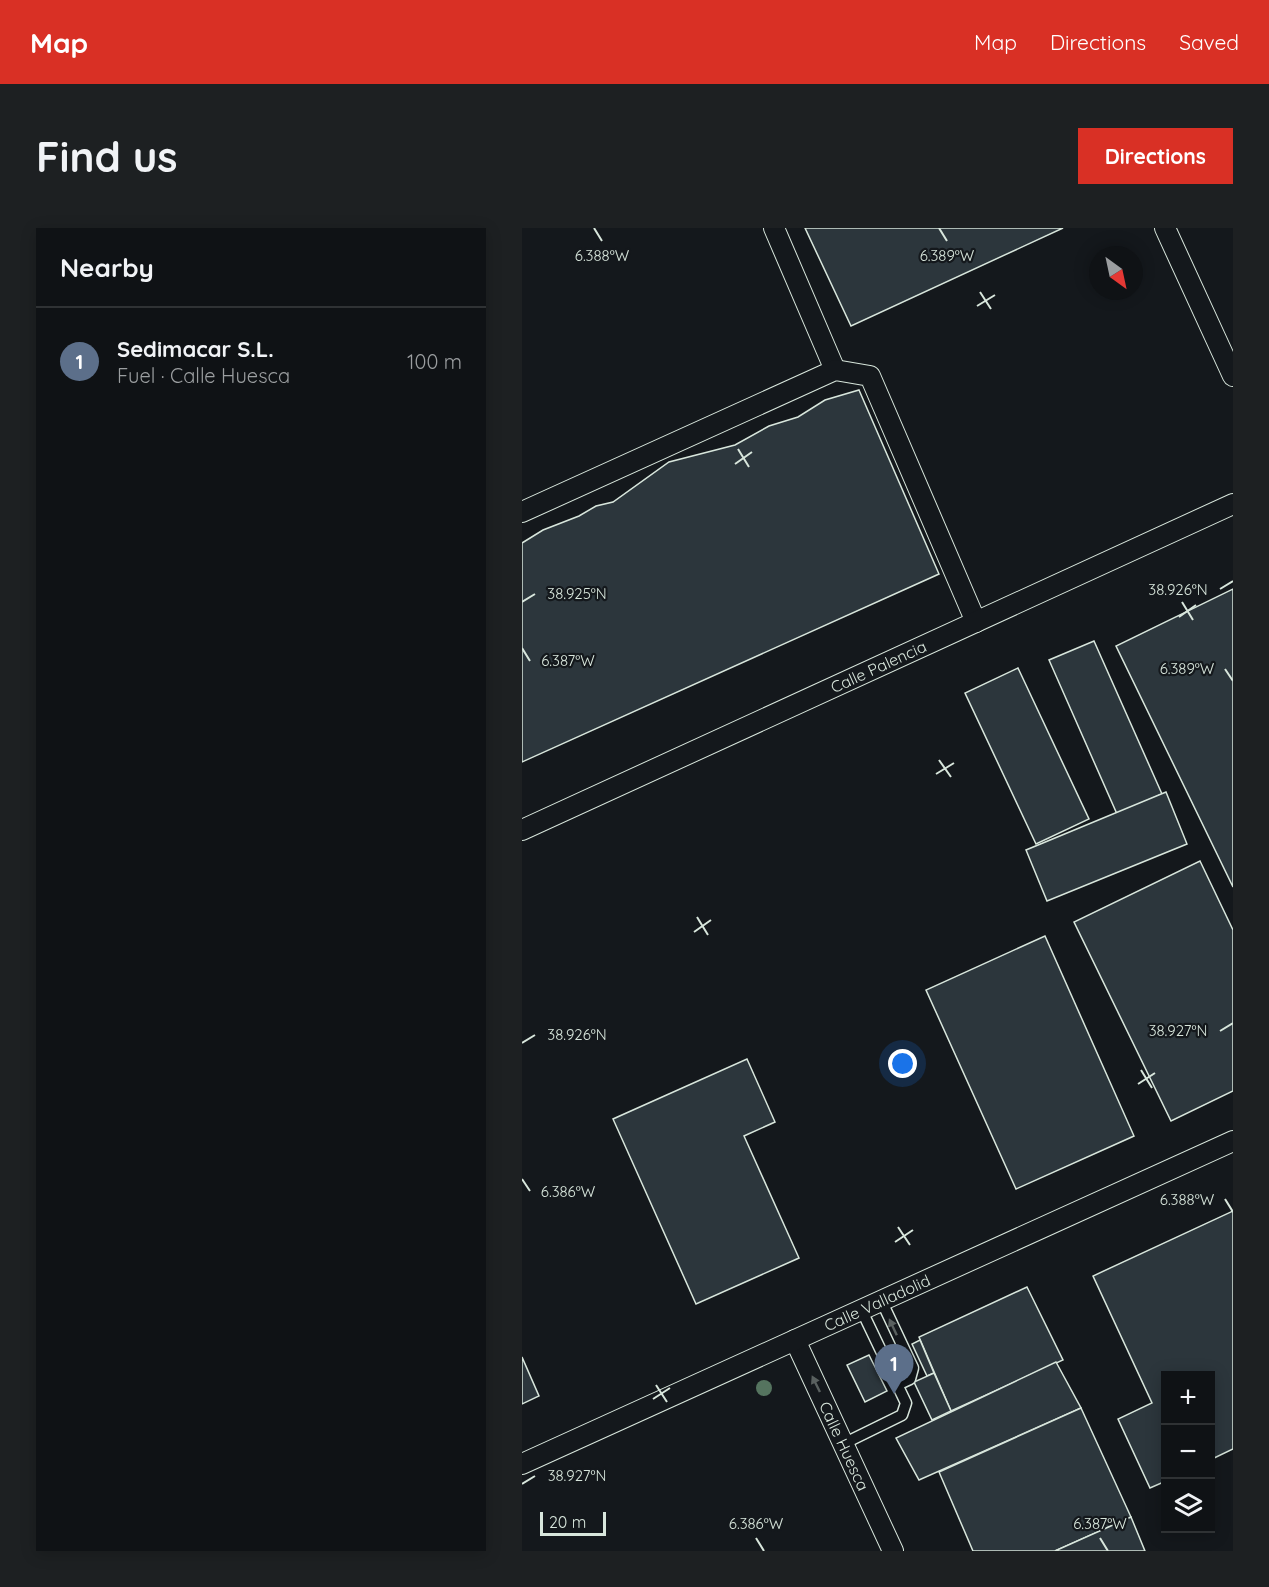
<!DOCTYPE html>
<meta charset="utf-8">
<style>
:root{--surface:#0f1215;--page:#1d2022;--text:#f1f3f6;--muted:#9b9ea0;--line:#2f3234;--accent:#d93025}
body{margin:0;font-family:Quicksand,sans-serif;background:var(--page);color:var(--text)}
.controls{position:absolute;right:18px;bottom:18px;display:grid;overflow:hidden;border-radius:0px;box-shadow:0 3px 15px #0003}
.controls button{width:54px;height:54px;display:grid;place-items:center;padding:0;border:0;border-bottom:2px solid var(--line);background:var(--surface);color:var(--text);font:30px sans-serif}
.compass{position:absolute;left:567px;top:18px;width:54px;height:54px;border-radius:50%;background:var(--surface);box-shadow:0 3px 15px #0003;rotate:147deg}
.scale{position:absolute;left:18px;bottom:15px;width:66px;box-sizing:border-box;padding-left:6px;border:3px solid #d8e6dc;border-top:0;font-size:16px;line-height:21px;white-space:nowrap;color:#d8e6dc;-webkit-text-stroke:4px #14181c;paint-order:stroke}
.you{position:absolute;left:381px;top:836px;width:21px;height:21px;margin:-15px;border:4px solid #fff;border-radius:50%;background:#1a73e8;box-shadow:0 0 0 9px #1a73e833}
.badge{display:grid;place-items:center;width:39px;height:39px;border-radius:50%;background:var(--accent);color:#fff;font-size:20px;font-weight:700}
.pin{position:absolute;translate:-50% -50px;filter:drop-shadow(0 2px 3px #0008)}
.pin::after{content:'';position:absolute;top:32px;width:21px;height:18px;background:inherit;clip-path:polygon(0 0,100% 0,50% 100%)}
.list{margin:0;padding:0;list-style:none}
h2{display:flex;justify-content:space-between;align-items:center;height:78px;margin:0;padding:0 24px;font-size:26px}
h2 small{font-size:20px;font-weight:400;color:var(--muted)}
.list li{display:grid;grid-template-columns:39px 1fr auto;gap:18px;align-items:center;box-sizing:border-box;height:108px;padding:0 24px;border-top:2px solid var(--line)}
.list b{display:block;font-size:22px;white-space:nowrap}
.list p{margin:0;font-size:20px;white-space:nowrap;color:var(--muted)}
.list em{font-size:20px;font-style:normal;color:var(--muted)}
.icon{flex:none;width:33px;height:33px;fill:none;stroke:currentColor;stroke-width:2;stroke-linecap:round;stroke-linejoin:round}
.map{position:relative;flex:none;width:711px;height:1323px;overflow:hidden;border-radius:0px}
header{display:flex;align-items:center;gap:36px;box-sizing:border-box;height:84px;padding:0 30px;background:var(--accent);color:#fff}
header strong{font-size:28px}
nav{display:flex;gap:33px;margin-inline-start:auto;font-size:21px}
.intro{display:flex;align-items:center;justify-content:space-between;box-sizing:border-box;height:144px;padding:0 36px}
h1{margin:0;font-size:42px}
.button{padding:15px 27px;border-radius:0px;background:var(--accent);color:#fff;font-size:21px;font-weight:700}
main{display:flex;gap:36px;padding:0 36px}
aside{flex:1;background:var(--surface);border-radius:0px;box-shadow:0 3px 15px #0003}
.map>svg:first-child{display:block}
.building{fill:#2c363c;stroke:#d8e6dc;stroke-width:1.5}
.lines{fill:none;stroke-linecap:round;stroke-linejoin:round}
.lane-casing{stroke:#d8e6dc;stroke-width:13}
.street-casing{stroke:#d8e6dc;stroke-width:22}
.lane{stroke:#14181c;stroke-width:10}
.street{stroke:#14181c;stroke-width:20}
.tree{fill:#55745f}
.oneway{fill:#59605f}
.ticks{fill:none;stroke:#d8e6dc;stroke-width:2}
.labels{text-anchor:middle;stroke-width:4.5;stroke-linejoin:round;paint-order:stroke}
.street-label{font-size:16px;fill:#d8e6dc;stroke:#14181c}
.ticks-label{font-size:15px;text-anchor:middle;fill:#d8e6dc;stroke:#14181c;stroke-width:4.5;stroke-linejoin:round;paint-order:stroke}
</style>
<header>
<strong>Map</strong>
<nav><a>Map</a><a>Directions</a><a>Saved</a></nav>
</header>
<div class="intro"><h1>Find us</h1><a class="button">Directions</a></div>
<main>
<aside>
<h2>Nearby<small></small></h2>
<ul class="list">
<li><span class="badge" style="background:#5c6f8a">1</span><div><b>Sedimacar S.L.</b><p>Fuel · Calle Huesca</p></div><em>100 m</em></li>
</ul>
</aside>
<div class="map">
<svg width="711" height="1323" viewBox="0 0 711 1323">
<rect width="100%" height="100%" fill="#14181c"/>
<!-- building -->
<g class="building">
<polygon points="283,0 541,0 329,98"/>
<polygon points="337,162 417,346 0,534 0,315 21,302 57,288 74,278 91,274 147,234 213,217 247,198 276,189 303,172"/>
<polygon points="711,361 711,659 594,418"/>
<polygon points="572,413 640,566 595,586 527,432"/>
<polygon points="496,440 567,591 514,616 443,465"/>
<polygon points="644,564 665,616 525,673 504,622"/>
<polygon points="678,633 711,702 711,863 649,893 552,694"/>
<polygon points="523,708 612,908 494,961 404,762"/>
<polygon points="225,831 253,894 222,908 277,1030 174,1076 91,891"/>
<polygon points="711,983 711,1221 688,1232 688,1148 644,1148 644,1253 628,1260 596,1191 630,1175 571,1048"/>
<polygon points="505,1059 541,1132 429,1183 397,1109"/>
<polygon points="398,1112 412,1145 405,1148 390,1116"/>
<polygon points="347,1127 365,1163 343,1174 325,1137"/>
<polygon points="0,1129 17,1168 0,1176"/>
<polygon points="534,1134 559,1180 397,1252 374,1210"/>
<polygon points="412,1145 429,1183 410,1192 392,1154"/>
<polygon points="559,1180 609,1289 533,1323 451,1323 417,1244"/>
<polygon points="609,1289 623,1323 533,1323"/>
</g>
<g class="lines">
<defs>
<g id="lane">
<polyline points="359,1072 391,1140 388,1151 375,1157"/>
<polyline points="323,1215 380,1187 384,1175 339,1081"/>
</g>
<g id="street">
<polyline points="252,0 313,142"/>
<polyline points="643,0 711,148"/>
<polyline points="0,284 313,142 348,148 454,394"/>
<path id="s1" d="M0,602L711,276"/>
<path id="s2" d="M273,1112L371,1323"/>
<path id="s3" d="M0,1236L711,913"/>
</g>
</defs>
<!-- lane casing -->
<use href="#lane" class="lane-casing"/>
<!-- street casing -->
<use href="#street" class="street-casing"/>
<!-- lane -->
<use href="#lane" class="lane"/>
<!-- street -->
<use href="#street" class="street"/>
</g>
<!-- trees -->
<circle class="tree" cx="242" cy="1160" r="8"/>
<!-- one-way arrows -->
<defs><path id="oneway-solid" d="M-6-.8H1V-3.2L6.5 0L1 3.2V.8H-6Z" transform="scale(1.5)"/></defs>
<g class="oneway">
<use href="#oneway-solid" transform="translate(371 1099) rotate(-115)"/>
<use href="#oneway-solid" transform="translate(294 1156) rotate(-116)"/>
</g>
<!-- ticks -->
<path class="ticks" d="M72,0L80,13M417,0L425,13M458,64L469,81M455,78L473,67M216,221L227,239M213,236L230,224M698,361L711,353M0,374L13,366M660,374L671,392M657,389L674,377M0,420L8,433M703,441L711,453M417,532L429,549M414,546L432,535M175,689L186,707M172,704L189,692M698,803L711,795M0,815L13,807M619,842L630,860M616,856L633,845M0,951L8,963M703,971L711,984M376,999L388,1017M373,1014L391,1002M134,1157L145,1174M131,1171L148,1160M0,1256L13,1248M234,1310L242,1323M578,1310L586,1323"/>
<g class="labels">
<!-- street labels -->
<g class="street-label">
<text dy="6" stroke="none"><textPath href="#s1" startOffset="392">Calle Palencia</textPath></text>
<text dy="6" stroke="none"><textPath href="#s3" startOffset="390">Calle Valladolid</textPath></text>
<text dy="6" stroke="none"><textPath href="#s2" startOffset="117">Calle Huesca</textPath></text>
</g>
</g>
<g class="ticks-label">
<text x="80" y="33">6.388°W</text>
<text x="425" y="33">6.389°W</text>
<text x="656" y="367">38.926°N</text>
<text x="55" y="371">38.925°N</text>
<text x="46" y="438">6.387°W</text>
<text x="665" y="446">6.389°W</text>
<text x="656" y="808">38.927°N</text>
<text x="55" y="812">38.926°N</text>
<text x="46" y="969">6.386°W</text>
<text x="665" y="977">6.388°W</text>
<text x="55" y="1253">38.927°N</text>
<text x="234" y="1301">6.386°W</text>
<text x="578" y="1301">6.387°W</text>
</g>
</svg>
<div class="controls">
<button>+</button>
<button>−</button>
<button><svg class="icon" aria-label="layers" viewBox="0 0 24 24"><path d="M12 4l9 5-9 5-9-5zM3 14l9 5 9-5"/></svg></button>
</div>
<svg class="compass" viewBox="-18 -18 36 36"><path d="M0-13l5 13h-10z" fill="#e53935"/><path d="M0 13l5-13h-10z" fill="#9b9ea0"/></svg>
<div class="scale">20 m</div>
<div class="you"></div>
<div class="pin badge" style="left:372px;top:1166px;background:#5c6f8a">1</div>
</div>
</main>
